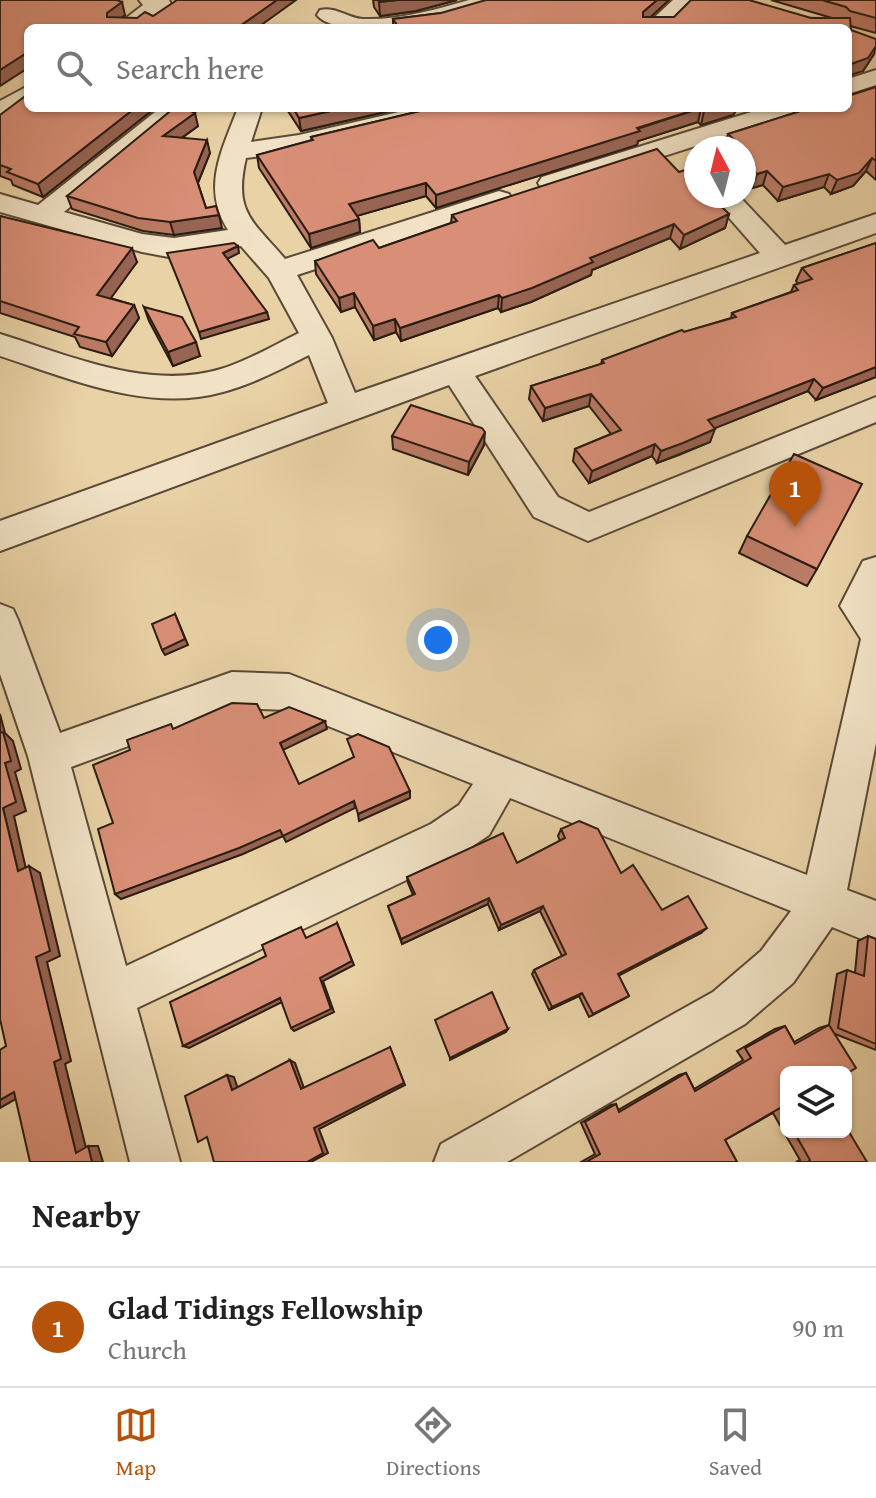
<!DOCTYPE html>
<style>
:root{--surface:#fff;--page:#f6f6f6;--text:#222;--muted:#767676;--line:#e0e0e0;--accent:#b45309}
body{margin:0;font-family:"Gentium Book Plus",serif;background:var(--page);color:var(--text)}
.controls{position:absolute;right:24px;bottom:24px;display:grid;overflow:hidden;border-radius:12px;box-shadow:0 2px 6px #0004}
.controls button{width:72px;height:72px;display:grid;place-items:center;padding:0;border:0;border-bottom:2px solid var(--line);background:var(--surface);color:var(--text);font:40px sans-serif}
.compass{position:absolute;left:684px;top:136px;width:72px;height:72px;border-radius:50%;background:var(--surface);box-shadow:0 2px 6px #0004;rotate:353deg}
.you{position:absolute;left:438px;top:640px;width:28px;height:28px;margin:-20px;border:6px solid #fff;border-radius:50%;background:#1a73e8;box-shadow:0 0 0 12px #1a73e833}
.badge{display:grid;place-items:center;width:52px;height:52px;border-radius:50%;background:var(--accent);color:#fff;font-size:26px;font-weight:700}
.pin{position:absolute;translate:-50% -66px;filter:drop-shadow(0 2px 4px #0008)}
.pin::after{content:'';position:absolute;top:42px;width:28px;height:24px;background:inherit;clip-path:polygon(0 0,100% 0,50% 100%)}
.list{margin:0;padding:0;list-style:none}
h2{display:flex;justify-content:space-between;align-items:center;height:104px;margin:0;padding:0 32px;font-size:34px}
h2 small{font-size:26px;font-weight:400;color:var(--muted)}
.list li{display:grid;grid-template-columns:52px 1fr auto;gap:24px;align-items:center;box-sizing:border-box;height:120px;padding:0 32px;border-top:2px solid var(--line)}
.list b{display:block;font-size:30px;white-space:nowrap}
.list p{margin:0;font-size:26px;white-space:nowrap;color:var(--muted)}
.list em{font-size:26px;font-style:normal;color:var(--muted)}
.icon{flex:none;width:44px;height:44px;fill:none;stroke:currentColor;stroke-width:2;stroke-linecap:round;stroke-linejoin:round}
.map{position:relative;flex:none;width:876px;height:1162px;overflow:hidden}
.search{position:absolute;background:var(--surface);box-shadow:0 2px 6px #0004;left:24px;right:24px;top:24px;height:88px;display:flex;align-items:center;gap:20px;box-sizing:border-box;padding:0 28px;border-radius:12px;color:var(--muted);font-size:30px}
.sheet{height:224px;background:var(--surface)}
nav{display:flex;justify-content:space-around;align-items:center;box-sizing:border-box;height:112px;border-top:2px solid var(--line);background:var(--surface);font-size:22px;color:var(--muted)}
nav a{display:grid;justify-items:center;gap:4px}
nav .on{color:var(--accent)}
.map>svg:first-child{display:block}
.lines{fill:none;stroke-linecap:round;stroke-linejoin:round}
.minor-casing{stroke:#5a4a37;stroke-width:4}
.minor{fill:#f1e2c5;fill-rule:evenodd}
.wall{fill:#bb7b66;stroke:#2b1c12;stroke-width:2}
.shaded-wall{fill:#986453;stroke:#2b1c12;stroke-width:2}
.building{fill:#d98f77;stroke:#2b1c12;stroke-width:2}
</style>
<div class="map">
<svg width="876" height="1162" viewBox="0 0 876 1162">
<rect width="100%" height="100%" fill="#e9d2a6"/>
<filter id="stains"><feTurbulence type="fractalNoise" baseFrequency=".0025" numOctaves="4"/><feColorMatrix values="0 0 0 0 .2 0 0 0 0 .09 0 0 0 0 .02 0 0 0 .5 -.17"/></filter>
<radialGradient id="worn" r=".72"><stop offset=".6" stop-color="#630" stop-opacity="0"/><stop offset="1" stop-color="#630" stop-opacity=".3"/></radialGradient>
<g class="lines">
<defs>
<g id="minor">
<polygon points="139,0 169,0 171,4 140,28 113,28 143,5"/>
<path d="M469,0H506L503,5C476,12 447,24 419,28C397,31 330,33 317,15L320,10C336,6 347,18 363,19C400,20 434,10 469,0Z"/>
<polygon points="673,0 697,0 669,28 643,28"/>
<polygon points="876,70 876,85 848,94 848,79"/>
<polygon points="28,86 28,104 0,120 0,101"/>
<path d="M160,108H188L64,212L142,234L174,238L228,230C201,188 222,150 238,108H262L251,142L299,135L416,108H461L458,113L299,151L246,158C233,213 253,221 285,259L499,191L509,194L513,200L509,206L297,275L332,338L355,393L760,253L710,196H739L785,245L876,214V233L475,376L558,497L589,512L876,397V422L588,541L534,517L449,385L0,551V521L328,403L309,355C281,369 253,384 223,392C148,413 71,379 0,356V334C69,355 148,391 221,369C248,361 274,345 299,333L269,278L241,246L174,258L142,252L0,212V194L38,205Z"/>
<polygon points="764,108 802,108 799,113 560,189 551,192 542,189 538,183 542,177"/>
<path d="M876,557V743L847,890L876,901V945L832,927L793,983L745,1024L507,1162H434L441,1144L713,992L761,951L791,911L510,798L489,835L461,854L137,1008L180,1162H130L28,756L0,674V604L13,609L18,620L60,733L232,672L289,674L807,875L861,639L840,606L863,561ZM232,708L288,710L473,784L459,805L431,824L126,966L71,767Z"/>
</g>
</defs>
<!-- minor casing -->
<use href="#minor" class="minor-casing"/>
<!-- minor -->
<use href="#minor" class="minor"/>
</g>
<!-- wall -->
<g class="wall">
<polygon points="373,0 457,0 416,11 380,16 374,7"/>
<polygon points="771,0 876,0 876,33 850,26 851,30 874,54 863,71 848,28 393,28 393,19 441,13 651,17 832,18"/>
<polygon points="876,87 876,180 866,171 853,186 831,194 824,187 778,201 763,185 752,188 744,179 744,148 724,147 728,134"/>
<polygon points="28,108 155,108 43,197 13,185 11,180 0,176 0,115"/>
<polygon points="286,108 403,108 301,131"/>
<polygon points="433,108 738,108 733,115 701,125 698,122 638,141 637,145 436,208 426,196 356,216 359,219 360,232 311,248 259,168 257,155 312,140 311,137"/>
<polygon points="198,126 182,138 210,153 198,183 206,208 222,228 174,235 143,231 72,209 67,196"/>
<polygon points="679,172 729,214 725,228 680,249 670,238 592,270 591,275 531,302 501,312 498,308 401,341 396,332 374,340 355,307 341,312 316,274 315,261 379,248 451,223 452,215"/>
<polygon points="0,216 137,262 110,298 134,305 139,318 112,356 80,347 75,337 0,313"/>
<polygon points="876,243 876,377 816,400 808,391 714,428 710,442 679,455 657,463 652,456 589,483 573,461 575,449 611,434 589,406 543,421 529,399 531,386 601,364 602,360 684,332 731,318 732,313 791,292 794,285 798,284 796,281 802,268"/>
<polygon points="144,307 200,356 173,366 149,321"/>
<polygon points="392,436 484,445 468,475 393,449"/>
<polygon points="747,536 817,569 807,586 739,553"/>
<polygon points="561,829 621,873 662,910 701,933 618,975 629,996 624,999 589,1017 579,996 549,1010 532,974 534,970 562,956 540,911 499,930 488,904 402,944 388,906 413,895 408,883 407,877 517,863 560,841 558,836"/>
<polygon points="868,936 876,939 876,1050 835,1034 786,1072 786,1132 846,1132 867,1162 796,1162 800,1160 773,1113 725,1140 737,1162 581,1162 595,1154 581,1123 611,1105 616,1104 618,1110 679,1075 686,1073 694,1089 743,1060 737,1051 775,1029 785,1026 794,1042 819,1028 829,1025 837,974 847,970 855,973 858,941"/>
</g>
<!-- shaded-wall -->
<g class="shaded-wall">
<polygon points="277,0 296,0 257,28 237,28"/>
<polygon points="397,0 457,0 416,11 380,16 379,2"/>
<polygon points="657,0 669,0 641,26 643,12"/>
<polygon points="122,2 125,15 111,26 107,17 107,13"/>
<polygon points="876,46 874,54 863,71 848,76 851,64"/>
<polygon points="28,52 28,68 0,86 0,70"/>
<polygon points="135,108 155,108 43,197 38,184"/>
<polygon points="344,108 403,108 301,131 299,118"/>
<polygon points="701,108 698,122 638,141 637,145 436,208 436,195"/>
<polygon points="715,108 738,108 733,115 701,125 704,111"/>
<polygon points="195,113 198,126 166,149 163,136"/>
<polygon points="207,140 210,153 197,185 194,172"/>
<polygon points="872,158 866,171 853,186 831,194 837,180"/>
<polygon points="767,171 763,185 752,188 757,174"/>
<polygon points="829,174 824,187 778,201 783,187"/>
<polygon points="426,183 426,196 350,218 349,204"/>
<polygon points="729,214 725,228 680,249 684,235"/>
<polygon points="219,215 222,228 174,235 170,222"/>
<polygon points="359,219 360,232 311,248 309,234"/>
<polygon points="674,224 670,238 592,270 591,275 531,302 501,312 502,298 590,258"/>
<polygon points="238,246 239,253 225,260 223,253"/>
<polygon points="132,248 137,262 103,309 97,295"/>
<polygon points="354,293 355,307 341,312 339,298"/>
<polygon points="499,295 498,308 401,341 400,328"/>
<polygon points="134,305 139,318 112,356 106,342"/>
<polygon points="267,312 269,319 201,339 199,332"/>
<polygon points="395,319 396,332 374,340 373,326"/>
<polygon points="196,342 200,356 173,366 168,352"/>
<polygon points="876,367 876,377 816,400 823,388"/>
<polygon points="814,379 808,391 703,433 708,420"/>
<polygon points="591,394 589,406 543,421 545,408"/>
<polygon points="715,429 710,442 657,463 661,451"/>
<polygon points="485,432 484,445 468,475 469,462"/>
<polygon points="655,444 652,456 589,483 592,471"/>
<polygon points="175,614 188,645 165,655 162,650"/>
<polygon points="0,714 5,733 13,741 21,769 15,772 26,811 14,816 28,878 18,871 3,808 5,763 0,737"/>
<polygon points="325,721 327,729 283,750 280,743"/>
<polygon points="410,791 410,798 359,821 358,814"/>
<polygon points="354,801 355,808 286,842 283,836 243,854 121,899 115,894"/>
<polygon points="29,866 40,873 60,956 47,962 71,1061 65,1064 87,1152 76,1153 54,1062 36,957"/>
<polygon points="489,898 488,904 402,944 401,939"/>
<polygon points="543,906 540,911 499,930 501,925"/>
<polygon points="337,923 354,965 323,981 334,1012 294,1031 291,1028 320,978"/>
<polygon points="707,928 701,933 614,978 618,974"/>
<polygon points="582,993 579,996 549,1010 552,1007"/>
<polygon points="280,998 284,1001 189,1048 183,1046"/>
<polygon points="508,1029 506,1032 450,1060 450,1058"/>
<polygon points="390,1047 405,1085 319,1129 328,1153 311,1162 307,1162 314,1128"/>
<polygon points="290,1060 295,1063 305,1091 301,1089"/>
<polygon points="227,1075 234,1077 239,1092 232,1090"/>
<polygon points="14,1092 26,1093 0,1108 0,1100"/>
<polygon points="88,1146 98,1146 103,1162 92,1162"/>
</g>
<!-- building -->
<g class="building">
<polygon points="0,0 117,0 122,2 107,13 107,17 137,18 145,12 153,16 177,0 277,0 237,28 28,28 28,52 0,70"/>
<polygon points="378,0 397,0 379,2"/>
<polygon points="486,0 657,0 643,12 643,17 674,17 691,0 749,0 811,18 850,18 851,30 876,39 876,46 868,58 851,64 851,83 848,88 848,28 399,28 393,19 441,13"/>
<polygon points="822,0 876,0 876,18 850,11 846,7"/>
<polygon points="876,87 876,161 872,158 859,173 837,180 829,174 783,187 767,171 757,174 744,161 744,153 747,152 728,134 810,108 848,108 848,96"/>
<polygon points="28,94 28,108 135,108 38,184 7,172 11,169 0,165 0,115"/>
<polygon points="174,108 184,108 195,113 163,136 207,140 194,172 206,208 216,206 219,215 170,222 138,218 67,196"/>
<polygon points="293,108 344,108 299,118"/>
<polygon points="433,108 715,108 704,111 701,108 637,128 640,131 436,195 426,183 349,204 359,219 309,234 257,155 313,140 311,137"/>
<polygon points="657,149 679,172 685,170 696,181 696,196 711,196 729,214 684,235 674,224 590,258 593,262 532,288 502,298 499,295 400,328 395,319 373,326 354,293 339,298 315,261 373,240 379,248 457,221 452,215"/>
<polygon points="0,216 132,248 97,295 134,305 106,342 74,334 79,327 0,301"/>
<polygon points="234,243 238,246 223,253 267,312 199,332 167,253"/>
<polygon points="876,243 876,367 823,388 814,379 708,420 715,429 683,443 661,451 655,444 592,471 575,449 621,430 591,394 545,408 531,386 604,363 602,360 682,330 684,332 736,317 732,313 798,290 794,285 812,279 802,268"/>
<polygon points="144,307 182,317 196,342 168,352"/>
<polygon points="411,405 482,428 485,432 469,462 392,436"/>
<polygon points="794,454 862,484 817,569 747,536"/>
<polygon points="175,614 185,639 162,650 152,624"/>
<polygon points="232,703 257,704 264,718 289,707 325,721 280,743 299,784 354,757 347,739 358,734 389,747 410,791 358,814 354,801 283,836 280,830 239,848 115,894 98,829 113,823 93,765 130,750 127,740 171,724 173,729"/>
<polygon points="3,732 11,761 5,763 16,802 3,808 18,871 29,866 50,951 36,957 61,1059 54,1062 76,1153 88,1146 92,1162 30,1162 14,1092 0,1100 0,1050 6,1046 0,1019 0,733"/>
<polygon points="579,821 598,829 621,873 633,865 662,910 688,896 707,928 618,974 629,996 593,1014 582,993 552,1007 534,970 566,954 543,906 501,925 489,898 401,939 388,906 415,894 407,877 503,833 517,863 565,838 561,829"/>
<polygon points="337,923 352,961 320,978 331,1009 291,1028 280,998 183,1046 170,1002 266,956 262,945 301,927 306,938"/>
<polygon points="868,936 876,939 876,1044 838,1028 847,970 864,976"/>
<polygon points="492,992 508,1029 450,1058 435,1020"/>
<polygon points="829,1025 856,1068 846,1074 846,1072 786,1072 786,1118 780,1108 725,1140 737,1162 586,1162 600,1154 585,1122 616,1104 619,1112 686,1073 695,1091 751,1058 745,1048 785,1026 795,1044"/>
<polygon points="390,1047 404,1083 314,1128 323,1153 307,1162 214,1162 207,1137 198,1142 185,1096 227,1075 232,1090 290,1060 301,1089"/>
<polygon points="846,1127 867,1162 808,1162 810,1160 794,1132 846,1132"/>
</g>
<rect width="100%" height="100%" filter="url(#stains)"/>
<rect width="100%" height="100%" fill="url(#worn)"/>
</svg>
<div class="controls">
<button><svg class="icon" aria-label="layers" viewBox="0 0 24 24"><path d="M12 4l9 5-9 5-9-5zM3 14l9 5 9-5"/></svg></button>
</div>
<svg class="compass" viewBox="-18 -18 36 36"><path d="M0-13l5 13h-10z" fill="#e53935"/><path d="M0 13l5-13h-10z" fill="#767676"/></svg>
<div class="you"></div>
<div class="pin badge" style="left:795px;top:527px">1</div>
<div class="search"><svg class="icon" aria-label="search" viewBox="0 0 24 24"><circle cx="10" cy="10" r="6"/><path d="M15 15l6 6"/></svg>Search here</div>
</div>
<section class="sheet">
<h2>Nearby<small></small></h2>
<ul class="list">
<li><span class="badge">1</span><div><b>Glad Tidings Fellowship</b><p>Church</p></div><em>90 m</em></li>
</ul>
</section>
<nav>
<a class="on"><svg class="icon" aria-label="map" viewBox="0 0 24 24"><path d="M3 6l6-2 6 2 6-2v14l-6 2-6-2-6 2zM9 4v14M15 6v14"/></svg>Map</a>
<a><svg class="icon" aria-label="directions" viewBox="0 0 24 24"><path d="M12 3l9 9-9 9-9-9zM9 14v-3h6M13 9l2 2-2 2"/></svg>Directions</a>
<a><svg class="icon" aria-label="saved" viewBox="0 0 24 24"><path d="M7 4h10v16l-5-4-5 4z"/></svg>Saved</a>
</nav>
